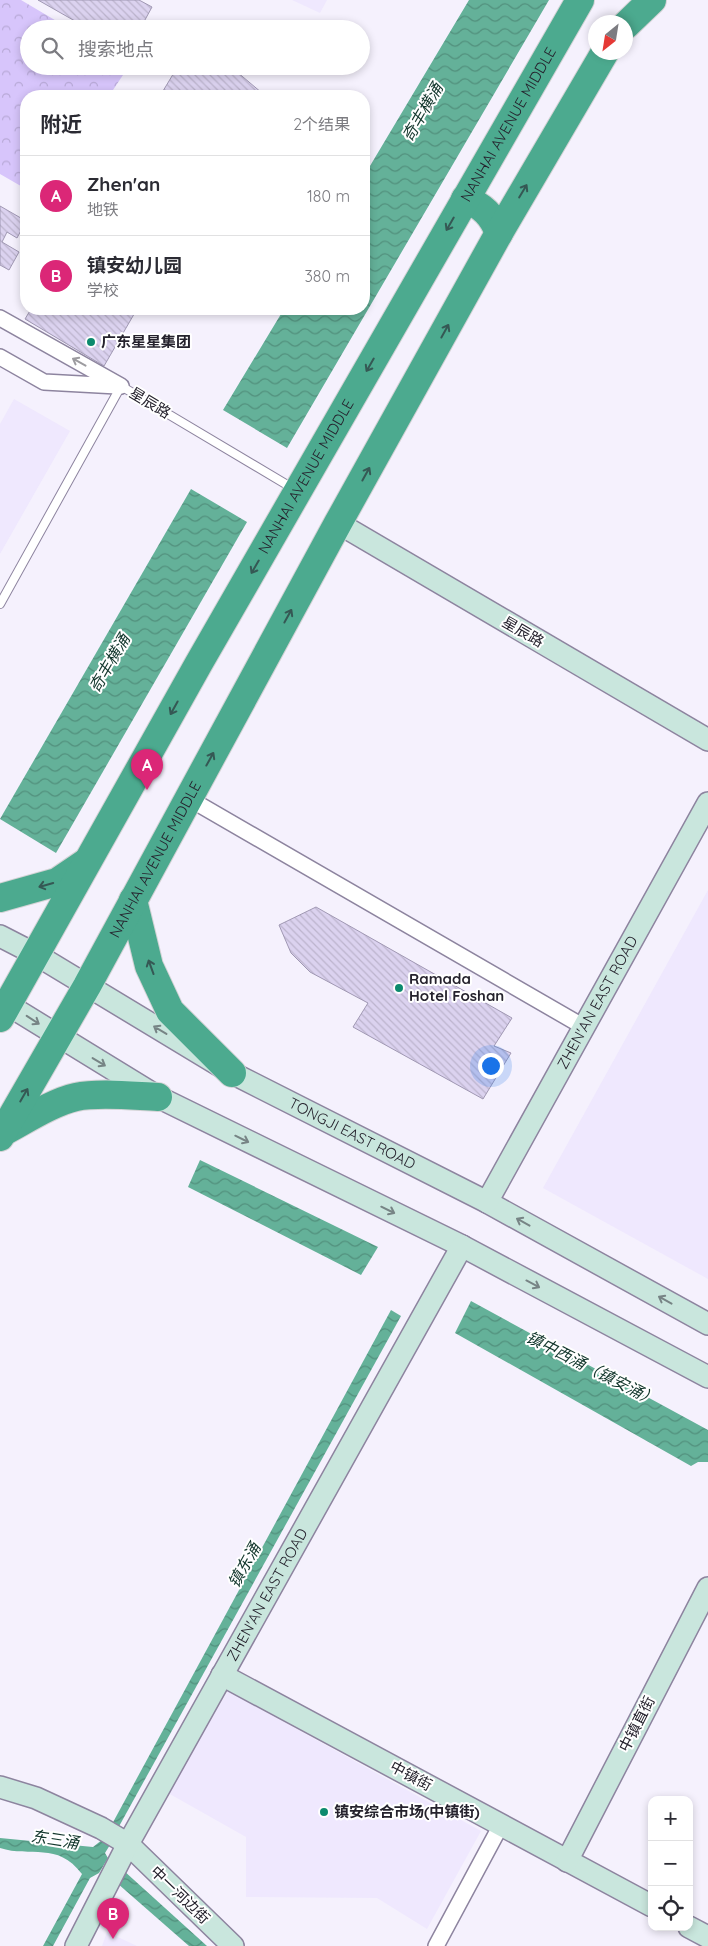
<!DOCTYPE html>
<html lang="zh">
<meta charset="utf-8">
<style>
:root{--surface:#fff;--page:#f2f2f3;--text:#2b2b33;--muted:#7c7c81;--line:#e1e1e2;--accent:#db2777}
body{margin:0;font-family:Quicksand,"Noto Sans SC",sans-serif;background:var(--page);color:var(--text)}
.controls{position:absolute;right:15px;bottom:15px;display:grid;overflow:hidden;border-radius:10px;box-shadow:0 2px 8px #0003}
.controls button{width:45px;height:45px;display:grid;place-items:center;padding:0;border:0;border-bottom:1px solid var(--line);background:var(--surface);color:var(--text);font:25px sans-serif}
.compass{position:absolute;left:588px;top:15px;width:45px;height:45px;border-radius:50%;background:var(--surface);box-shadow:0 2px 8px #0003;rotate:210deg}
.you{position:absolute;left:490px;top:1065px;width:18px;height:18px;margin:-12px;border:4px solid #fff;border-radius:50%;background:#1a73e8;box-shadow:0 0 0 8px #1a73e833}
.badge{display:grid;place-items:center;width:32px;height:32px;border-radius:50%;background:var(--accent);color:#fff;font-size:16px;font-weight:700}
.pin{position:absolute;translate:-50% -41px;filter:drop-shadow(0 1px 2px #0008)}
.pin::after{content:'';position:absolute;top:26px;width:18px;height:15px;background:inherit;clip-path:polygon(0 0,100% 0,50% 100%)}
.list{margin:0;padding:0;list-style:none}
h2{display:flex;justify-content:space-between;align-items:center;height:65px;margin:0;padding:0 20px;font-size:21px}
h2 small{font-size:16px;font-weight:400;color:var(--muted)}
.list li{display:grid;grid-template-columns:32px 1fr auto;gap:15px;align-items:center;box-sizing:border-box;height:80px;padding:0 20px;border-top:1px solid var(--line)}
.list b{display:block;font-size:19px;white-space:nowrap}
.list p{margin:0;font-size:16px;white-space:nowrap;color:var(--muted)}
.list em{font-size:16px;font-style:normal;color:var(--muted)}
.icon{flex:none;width:28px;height:28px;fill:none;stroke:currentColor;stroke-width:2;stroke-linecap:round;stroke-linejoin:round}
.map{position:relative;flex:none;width:708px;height:1946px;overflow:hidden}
.search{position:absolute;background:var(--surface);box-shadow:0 2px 8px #0003;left:20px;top:20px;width:350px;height:55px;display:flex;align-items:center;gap:12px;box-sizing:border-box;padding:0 18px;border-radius:28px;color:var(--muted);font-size:19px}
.panel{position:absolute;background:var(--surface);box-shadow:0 2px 8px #0003;left:20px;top:90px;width:350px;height:225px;border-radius:20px}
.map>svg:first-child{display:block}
.built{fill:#efe8fe}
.park{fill:url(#park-crowns)}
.water{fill:url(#water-waves)}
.building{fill:url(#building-back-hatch);stroke:#a098b3}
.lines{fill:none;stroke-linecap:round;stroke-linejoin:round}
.lane-casing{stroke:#8d849f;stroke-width:10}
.street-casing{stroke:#8d849f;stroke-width:18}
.secondary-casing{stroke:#8d849f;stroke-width:24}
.highway-casing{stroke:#d3d3d5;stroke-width:30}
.lane{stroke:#fff;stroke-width:8}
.street{stroke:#fff;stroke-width:15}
.secondary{stroke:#c9e6dd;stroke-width:21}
.highway{stroke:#4caa8f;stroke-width:28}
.oneway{stroke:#355854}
.oneway2{stroke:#9d9ca0}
.oneway3{stroke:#778485}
.poi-dot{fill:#0c8a6e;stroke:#fff;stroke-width:2}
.labels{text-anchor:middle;stroke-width:4;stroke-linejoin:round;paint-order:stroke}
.street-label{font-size:15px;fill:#25222d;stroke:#fff}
.poi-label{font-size:15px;font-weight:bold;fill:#25222d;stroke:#fff;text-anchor:start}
.water-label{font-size:16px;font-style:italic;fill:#12362c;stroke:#fff}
</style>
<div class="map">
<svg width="708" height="1946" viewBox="0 0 708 1946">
<defs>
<pattern id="park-crowns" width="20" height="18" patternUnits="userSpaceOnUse" patternTransform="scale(1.25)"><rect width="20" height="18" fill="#d7c5fb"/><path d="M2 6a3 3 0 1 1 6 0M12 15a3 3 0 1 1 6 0" fill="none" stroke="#b8a9d7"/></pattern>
<pattern id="water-waves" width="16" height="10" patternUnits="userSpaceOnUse" patternTransform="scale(1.25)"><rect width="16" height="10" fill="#64b199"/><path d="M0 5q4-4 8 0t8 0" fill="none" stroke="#52907d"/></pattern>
<pattern id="building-back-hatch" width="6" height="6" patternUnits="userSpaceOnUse" patternTransform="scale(1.25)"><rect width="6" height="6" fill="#dbd2ef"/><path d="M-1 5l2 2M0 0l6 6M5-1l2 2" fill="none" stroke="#bcb4cd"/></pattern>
</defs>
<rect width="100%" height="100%" fill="#f5f1fd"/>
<!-- built -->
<g class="built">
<polygon points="292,0 327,0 320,13"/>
<polygon points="14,399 70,431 0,554 0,424"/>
<polygon points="708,890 708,1279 543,1188"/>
<polygon points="228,1691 481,1831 427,1929 377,1898 246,1897 246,1837 168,1793"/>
<polygon points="107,1932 137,1946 102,1946"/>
</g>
<!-- park -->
<polygon class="park" points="0,0 21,0 70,29 29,29 29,66 129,66 109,96 26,96 26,189 0,174"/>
<!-- water -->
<g class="water">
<polygon points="469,0 549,0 287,448 223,410 284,309 364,309 364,176"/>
<polygon points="191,489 247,522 56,853 0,819"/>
<polygon points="200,1160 378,1247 361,1275 188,1187"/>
<polygon points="471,1301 708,1430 708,1462 698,1462 691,1466 455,1333"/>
<polygon points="391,1310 401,1316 117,1830 111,1826"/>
<path d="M107,1836L113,1840L105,1853L108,1858L99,1873L90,1878L53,1946H43L82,1874C57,1841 31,1858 0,1848V1838L93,1847Z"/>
<polygon points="123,1870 207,1946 189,1946 117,1883"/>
</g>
<!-- building -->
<g class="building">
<polygon points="38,0 139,0 152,7 140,29 89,29"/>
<polygon points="178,66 230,66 262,93 260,96 160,96"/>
<polygon points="0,206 26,221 17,238 7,232 2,242 19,252 9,270 0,265"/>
<polygon points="31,309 137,309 104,366 25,319"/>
<polygon points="316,907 512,1018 494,1046 511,1053 483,1099 353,1027 368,1003 310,972 291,953 279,925"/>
</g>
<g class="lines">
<defs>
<polyline id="lane" points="0,604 121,386 294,489"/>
<g id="street">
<polyline points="0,318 121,386"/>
<polyline points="0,357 44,382 117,386"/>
<polyline points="188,798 584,1027"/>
<polyline points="436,1946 501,1825"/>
</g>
<g id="secondary">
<polyline points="338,523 708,740"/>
<path id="s1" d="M0,936L35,954L232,1073L487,1202L708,1324"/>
<polyline points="0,1000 158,1097 462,1246 708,1377"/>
<path id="s2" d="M487,1202L708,803"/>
<polyline points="222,1675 652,1906"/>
<polyline points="0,1787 36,1798 101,1828 128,1844 233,1946"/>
<polyline points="567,1861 708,1588"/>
<polyline points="689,1927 708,1937"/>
<path id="s3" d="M76,1946L128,1844L462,1246"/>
</g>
<g id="highway">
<polyline points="626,25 652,0"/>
<path d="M465,199C483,206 492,215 499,233"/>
<polyline points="0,898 57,882 85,863"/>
<polyline points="133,900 149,966 170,1011 232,1073"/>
<path id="s4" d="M0,1018L199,663L580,0"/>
<path d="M3,1132C24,1121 53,1102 76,1097C99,1092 134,1096 158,1097"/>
<path id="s5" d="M0,1137L87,986L338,523L499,233L605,52"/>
</g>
</defs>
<!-- lane casing -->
<use href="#lane" class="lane-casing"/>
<!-- street casing -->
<use href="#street" class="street-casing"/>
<!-- secondary casing -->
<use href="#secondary" class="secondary-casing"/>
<!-- highway casing -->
<use href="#highway" class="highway-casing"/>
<!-- lane -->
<use href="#lane" class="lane"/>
<!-- street -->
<use href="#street" class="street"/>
<!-- secondary -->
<use href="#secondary" class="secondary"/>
<!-- highway -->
<use href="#highway" class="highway"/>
</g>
<!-- one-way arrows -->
<defs><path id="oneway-shaft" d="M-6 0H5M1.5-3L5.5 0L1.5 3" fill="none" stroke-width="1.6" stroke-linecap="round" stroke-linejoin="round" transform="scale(1.25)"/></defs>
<g class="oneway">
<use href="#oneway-shaft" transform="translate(523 191) rotate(-59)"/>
<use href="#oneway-shaft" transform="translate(450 224) rotate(120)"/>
<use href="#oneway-shaft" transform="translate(445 331) rotate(-61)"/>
<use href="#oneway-shaft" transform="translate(370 365) rotate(120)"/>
<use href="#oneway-shaft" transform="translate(366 474) rotate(-61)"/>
<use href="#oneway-shaft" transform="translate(255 567) rotate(120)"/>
<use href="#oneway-shaft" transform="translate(288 616) rotate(-61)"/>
<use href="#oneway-shaft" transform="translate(174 708) rotate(119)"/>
<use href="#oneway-shaft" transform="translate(210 759) rotate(-61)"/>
<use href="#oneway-shaft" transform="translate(46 885) rotate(164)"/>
<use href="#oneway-shaft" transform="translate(151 967) rotate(-110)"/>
<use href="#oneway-shaft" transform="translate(24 1095) rotate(-60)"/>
</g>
<use class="oneway2" href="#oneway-shaft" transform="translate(79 362) rotate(-151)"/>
<g class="oneway3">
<use href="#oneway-shaft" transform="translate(33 1020) rotate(33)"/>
<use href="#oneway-shaft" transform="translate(160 1030) rotate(-149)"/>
<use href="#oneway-shaft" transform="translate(99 1062) rotate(31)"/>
<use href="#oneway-shaft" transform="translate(242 1139) rotate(26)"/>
<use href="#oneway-shaft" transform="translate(388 1210) rotate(26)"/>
<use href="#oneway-shaft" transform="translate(523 1222) rotate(-151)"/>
<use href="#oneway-shaft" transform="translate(533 1284) rotate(28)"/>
<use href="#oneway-shaft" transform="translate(665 1300) rotate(-151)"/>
</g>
<!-- markers -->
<g class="poi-dot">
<circle cx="91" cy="342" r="5"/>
<circle cx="399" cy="988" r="5"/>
<circle cx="324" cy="1812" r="5"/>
</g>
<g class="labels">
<!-- street labels -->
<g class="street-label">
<text dy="5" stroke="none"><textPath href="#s4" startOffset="1028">NANHAI AVENUE MIDDLE</textPath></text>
<text transform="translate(150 403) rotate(31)" y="5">星辰路</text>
<text dy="5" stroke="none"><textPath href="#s4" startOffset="622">NANHAI AVENUE MIDDLE</textPath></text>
<text transform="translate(523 632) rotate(30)" y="5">星辰路</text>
<text dy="5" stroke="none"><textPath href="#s5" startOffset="318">NANHAI AVENUE MIDDLE</textPath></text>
<text dy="5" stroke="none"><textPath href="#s2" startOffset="228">ZHEN'AN EAST ROAD</textPath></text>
<text dy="5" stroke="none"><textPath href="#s1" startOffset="404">TONGJI EAST ROAD</textPath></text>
<text dy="5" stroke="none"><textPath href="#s3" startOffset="400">ZHEN'AN EAST ROAD</textPath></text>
<text transform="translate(637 1724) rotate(-63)" y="5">中镇直街</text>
<text transform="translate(411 1776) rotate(28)" y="5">中镇街</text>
<text transform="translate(180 1895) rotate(44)" y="5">中一河边街</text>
</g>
<!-- poi labels -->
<g class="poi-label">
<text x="101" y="347">广东星星集团</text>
<text x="409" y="984">Ramada<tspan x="409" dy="17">Hotel Foshan</tspan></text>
<text x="334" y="1817">镇安综合市场(中镇街)</text>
</g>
<!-- water labels -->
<g class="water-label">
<text transform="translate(422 112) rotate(-60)" y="6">奇丰横涌</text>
<text transform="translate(109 663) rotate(-60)" y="6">奇丰横涌</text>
<text transform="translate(592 1368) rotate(27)" y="6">镇中西涌（镇安涌）</text>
<text transform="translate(244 1565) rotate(-61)" y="6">镇东涌</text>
<text transform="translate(55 1839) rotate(9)" y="6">东三涌</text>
</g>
</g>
</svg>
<div class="controls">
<button>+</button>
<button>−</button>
<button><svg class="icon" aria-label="locate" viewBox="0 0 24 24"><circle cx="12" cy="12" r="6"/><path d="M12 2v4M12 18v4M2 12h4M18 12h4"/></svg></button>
</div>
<svg class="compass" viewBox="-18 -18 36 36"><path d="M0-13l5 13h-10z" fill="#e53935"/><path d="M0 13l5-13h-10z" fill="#7c7c81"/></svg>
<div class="you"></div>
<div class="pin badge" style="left:147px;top:790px">A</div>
<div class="pin badge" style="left:113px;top:1939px">B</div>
<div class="search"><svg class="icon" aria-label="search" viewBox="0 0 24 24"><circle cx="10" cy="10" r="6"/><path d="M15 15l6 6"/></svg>搜索地点</div>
<section class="panel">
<h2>附近<small>2个结果</small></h2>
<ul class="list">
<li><span class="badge">A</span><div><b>Zhen'an</b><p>地铁</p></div><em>180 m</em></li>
<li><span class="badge">B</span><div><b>镇安幼儿园</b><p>学校</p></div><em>380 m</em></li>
</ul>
</section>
</div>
